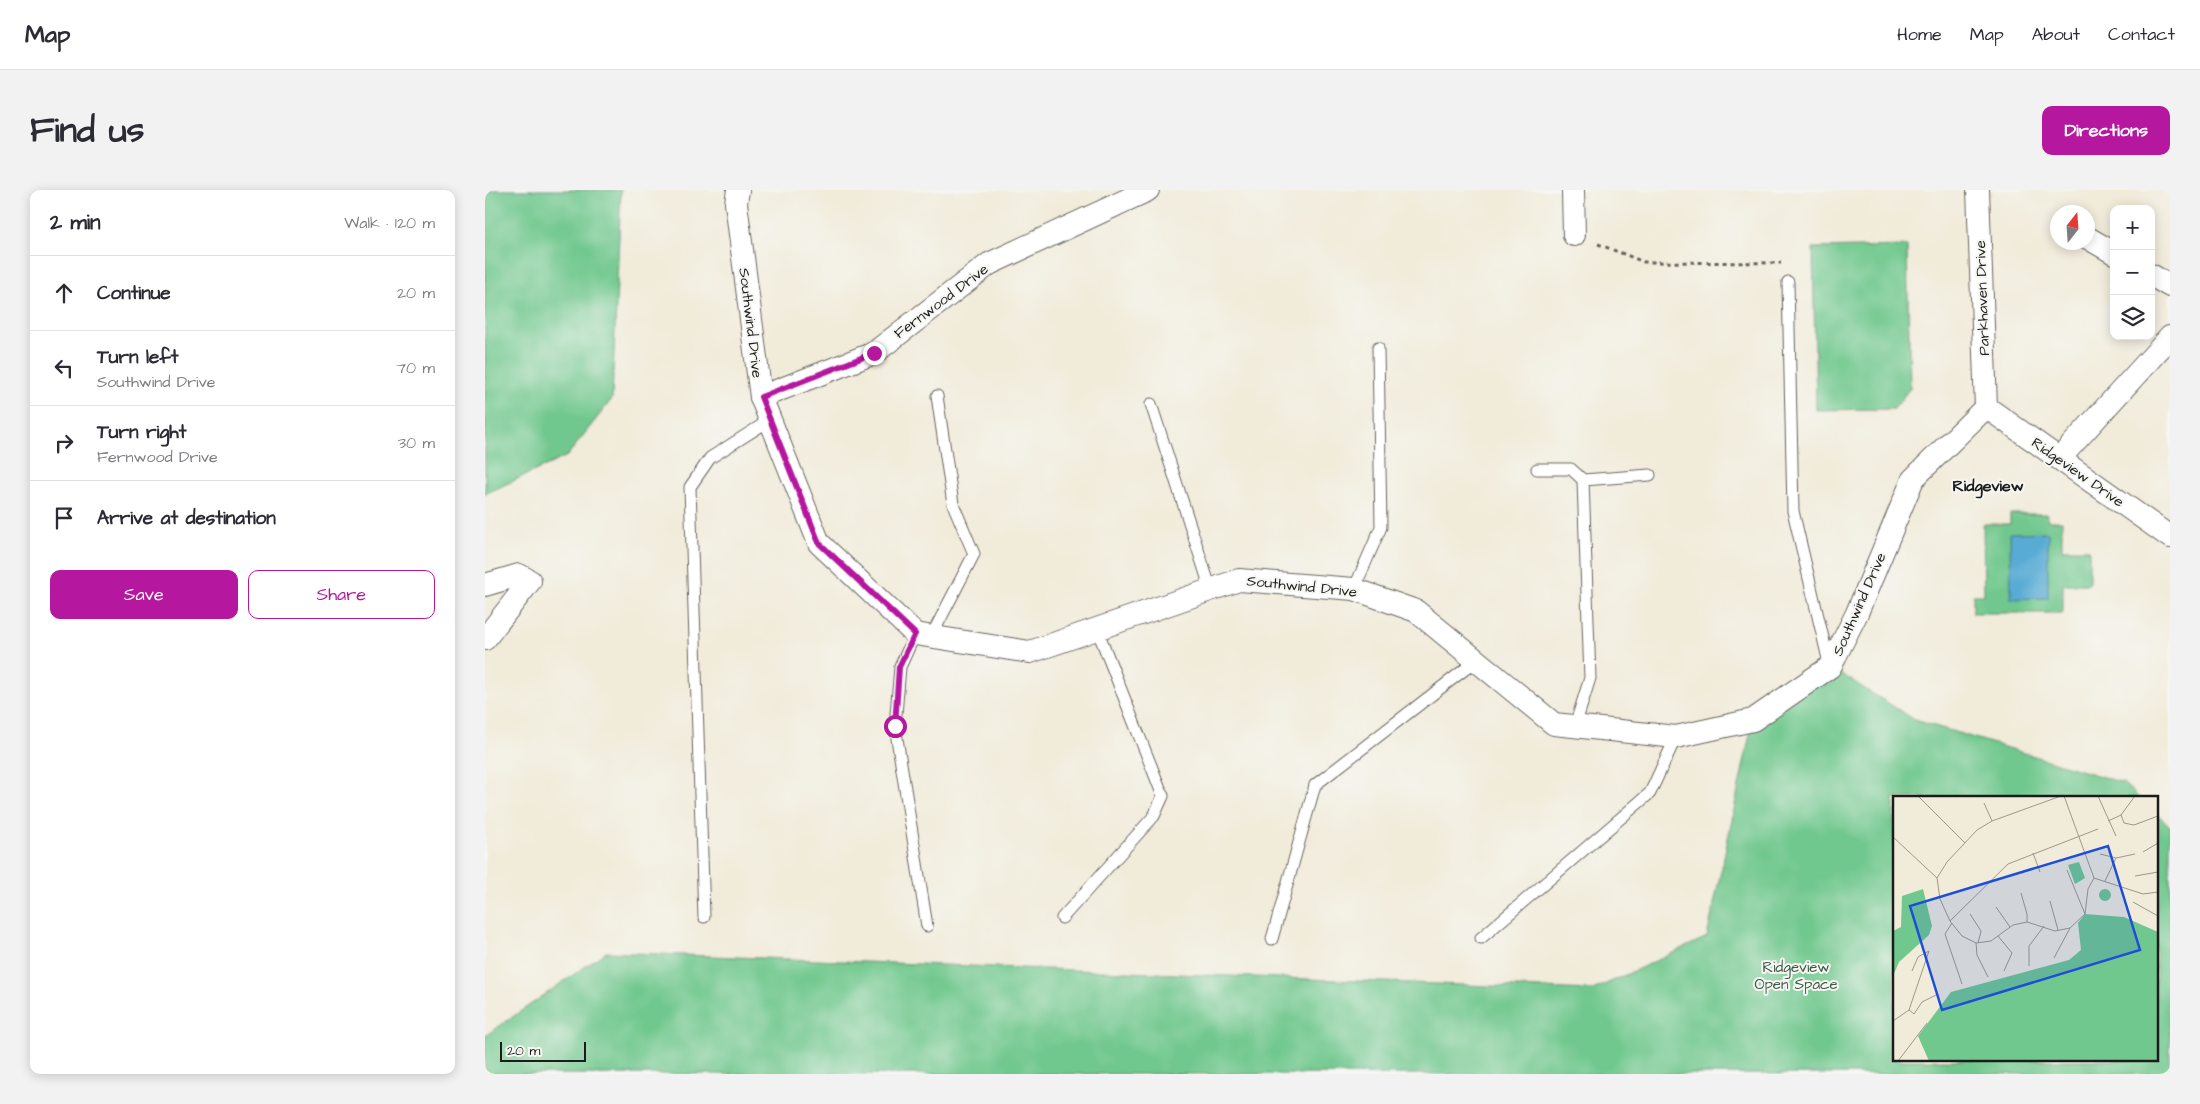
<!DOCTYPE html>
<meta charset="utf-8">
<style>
:root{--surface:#fff;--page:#f2f2f3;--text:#2b2b33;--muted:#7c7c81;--line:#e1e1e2;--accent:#b5179e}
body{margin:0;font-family:"Architects Daughter",sans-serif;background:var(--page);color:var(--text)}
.controls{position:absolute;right:15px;top:15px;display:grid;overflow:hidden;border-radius:10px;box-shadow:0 2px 12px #0003}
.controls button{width:45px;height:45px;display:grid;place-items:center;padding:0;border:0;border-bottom:1px solid var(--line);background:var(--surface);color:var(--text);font:25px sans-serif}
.compass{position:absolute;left:1565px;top:15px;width:45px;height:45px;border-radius:50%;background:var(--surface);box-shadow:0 2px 12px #0003;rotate:17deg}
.scale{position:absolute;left:15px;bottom:12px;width:86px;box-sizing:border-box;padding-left:5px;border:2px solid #1c1c1c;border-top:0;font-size:14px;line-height:18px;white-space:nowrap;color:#1c1c1c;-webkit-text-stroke:4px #f6f6f2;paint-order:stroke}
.stop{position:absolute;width:15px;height:15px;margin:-11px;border:4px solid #b5179e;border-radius:50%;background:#fff}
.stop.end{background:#b5179e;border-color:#fff;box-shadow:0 1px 5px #0008}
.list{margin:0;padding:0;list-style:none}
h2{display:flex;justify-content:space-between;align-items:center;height:65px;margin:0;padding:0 20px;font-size:21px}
h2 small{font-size:16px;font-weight:400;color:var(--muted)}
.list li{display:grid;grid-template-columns:32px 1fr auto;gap:15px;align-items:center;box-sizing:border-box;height:75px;padding:0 20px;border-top:1px solid var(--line)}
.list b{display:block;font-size:19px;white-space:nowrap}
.list p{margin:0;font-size:16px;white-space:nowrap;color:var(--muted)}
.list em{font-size:16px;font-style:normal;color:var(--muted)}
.actions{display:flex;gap:10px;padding:15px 20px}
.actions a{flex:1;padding:11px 0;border:1px solid var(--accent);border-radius:10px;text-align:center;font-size:18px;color:var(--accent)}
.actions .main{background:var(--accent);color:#fff}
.icon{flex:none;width:28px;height:28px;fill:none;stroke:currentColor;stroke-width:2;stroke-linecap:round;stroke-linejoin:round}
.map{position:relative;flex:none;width:1685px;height:884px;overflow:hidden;border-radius:10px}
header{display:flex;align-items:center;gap:30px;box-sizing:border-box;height:70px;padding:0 25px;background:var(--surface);border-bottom:1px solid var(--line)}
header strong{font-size:24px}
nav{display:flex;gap:28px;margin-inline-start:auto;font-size:18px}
.intro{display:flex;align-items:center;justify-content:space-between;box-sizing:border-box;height:120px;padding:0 30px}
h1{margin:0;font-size:35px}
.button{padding:12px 22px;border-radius:10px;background:var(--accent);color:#fff;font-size:18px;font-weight:700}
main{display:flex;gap:30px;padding:0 30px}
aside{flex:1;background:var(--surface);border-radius:10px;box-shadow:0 2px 12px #0003}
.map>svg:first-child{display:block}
.green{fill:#71c88e;stroke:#467255}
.water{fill:#59abd4;stroke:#3a6478}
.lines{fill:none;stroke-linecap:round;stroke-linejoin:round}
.lane-casing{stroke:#67645e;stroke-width:13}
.street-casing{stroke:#67645e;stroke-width:24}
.path{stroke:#67645e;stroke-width:3;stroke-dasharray:4 4;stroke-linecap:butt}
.lane{stroke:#fff;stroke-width:11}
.street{stroke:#fff;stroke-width:22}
.route{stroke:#b5179e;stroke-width:6}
.labels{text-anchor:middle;stroke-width:4;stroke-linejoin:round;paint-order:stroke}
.street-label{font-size:15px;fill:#1c1c1c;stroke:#f6f6f2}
.park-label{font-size:15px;fill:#3a5844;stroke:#f6f6f2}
.neighbourhood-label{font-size:16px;font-weight:bold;fill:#1c1c1c;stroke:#f6f6f2}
.inset-road{fill:none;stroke:#9c988d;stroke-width:1}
.view{fill:#1d4ed8;fill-opacity:0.15;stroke:#1d4ed8;stroke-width:2.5}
.inset-edge{fill:none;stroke:#1c1c1c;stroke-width:2.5}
</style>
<header>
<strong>Map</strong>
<nav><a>Home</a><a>Map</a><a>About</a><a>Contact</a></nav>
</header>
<div class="intro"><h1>Find us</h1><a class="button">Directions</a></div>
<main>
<aside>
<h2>2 min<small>Walk · 120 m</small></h2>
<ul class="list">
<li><svg class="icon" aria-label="ahead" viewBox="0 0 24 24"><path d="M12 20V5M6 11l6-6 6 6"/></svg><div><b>Continue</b></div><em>20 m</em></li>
<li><svg class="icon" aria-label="left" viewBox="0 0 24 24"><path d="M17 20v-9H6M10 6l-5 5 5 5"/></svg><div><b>Turn left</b><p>Southwind Drive</p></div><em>70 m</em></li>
<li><svg class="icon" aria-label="right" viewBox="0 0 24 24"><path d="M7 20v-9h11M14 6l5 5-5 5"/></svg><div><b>Turn right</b><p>Fernwood Drive</p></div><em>30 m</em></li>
<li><svg class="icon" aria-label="arrive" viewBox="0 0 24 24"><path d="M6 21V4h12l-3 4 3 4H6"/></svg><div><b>Arrive at destination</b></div></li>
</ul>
<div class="actions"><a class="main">Save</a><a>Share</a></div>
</aside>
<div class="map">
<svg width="1685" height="884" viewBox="0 0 1685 884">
<rect width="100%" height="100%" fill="#f6f6f2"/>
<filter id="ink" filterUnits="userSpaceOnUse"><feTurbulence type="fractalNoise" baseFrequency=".02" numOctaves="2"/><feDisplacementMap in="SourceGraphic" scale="10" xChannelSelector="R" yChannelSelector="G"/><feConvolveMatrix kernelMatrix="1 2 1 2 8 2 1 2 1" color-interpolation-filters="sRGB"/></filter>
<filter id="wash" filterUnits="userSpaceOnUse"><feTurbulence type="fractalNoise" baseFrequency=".0096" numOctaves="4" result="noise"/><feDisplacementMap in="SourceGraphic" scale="20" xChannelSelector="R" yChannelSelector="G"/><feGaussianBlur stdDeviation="1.12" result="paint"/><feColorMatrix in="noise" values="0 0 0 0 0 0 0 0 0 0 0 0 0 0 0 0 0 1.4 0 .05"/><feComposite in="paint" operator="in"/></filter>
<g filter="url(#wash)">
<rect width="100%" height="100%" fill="#f1ebd9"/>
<!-- green -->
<g class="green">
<polygon points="0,0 136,0 127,209 82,266 0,304"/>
<polygon points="1422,56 1425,198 1409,219 1331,220 1328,58"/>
<polygon points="1525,324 1562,324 1563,331 1577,331 1577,359 1604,359 1604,394 1578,394 1578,423 1488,423 1488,405 1499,405 1498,334 1525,334"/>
<polygon points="1345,477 1430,530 1638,593 1654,608 1409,608 1409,870 1671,870 1671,623 1685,636 1685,884 0,884 0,846 121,762 1108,800 1222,747 1268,530"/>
</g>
<!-- water -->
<polygon class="water" points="1563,342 1563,408 1526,409 1525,343"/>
</g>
<g filter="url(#ink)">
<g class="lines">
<defs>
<g id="lane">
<polyline points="1303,92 1308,321 1344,473"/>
<polyline points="666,214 726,400"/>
<polyline points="1052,279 1086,279 1098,290 1165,285"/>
<polyline points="869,399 896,337 893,158"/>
<polyline points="430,444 415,477 410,536 442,736"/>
<polyline points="446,447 489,364 468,314 452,206"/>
<polyline points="1090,536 1105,488 1098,290"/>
<polyline points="219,727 205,297 225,268 285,230"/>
<polyline points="577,728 669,626 678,606 612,439"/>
<polyline points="996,748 1165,603 1191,547"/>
<polyline points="787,749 830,595 992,470"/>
</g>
<g id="street">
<polyline points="253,0 251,13 276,207 334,353 430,444 545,462 754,390 869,399 931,421 1069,534 1191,547 1268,530 1345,477 1372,423 1428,289 1501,217"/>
<polyline points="1088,0 1089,45"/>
<polyline points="1493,0 1501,217"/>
<polyline points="1603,48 1629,63"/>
<polyline points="1666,85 1685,96"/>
<polyline points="276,207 389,163 504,74 663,0"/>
<polyline points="1501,217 1685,347"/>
<polyline points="1575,268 1685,147"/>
<polyline points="0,395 34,385 45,391 0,449"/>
</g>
</defs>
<!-- lane casing -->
<use href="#lane" class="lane-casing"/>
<!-- street casing -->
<use href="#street" class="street-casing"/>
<!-- path -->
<polyline class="path" points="1113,54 1159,72 1296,73"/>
<!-- lane -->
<use href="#lane" class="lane"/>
<!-- street -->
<use href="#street" class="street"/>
</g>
</g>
<g class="lines" filter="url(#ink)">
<!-- route -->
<polyline class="route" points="389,163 276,207 334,353 430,444 414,477 410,536"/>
</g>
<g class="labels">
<!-- street labels -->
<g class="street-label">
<text transform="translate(1497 108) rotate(-92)" y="5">Parkhaven Drive</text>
<text transform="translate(456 111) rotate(-37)" y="5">Fernwood Drive</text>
<text transform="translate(266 133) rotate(83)" y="5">Southwind Drive</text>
<text transform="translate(1593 282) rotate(35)" y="5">Ridgeview Drive</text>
<text transform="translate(817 396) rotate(6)" y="5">Southwind Drive</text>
<text transform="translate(1374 414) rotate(-66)" y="5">Southwind Drive</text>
</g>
<!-- park labels -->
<g class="park-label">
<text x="1311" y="782">Ridgeview<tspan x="1311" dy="17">Open Space</tspan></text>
</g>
<!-- neighbourhood labels -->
<g class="neighbourhood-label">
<text x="1503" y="301">Ridgeview</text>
</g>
</g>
<!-- overview -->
<g transform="translate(1408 606)">
<rect width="265" height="265" fill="#f1ebd9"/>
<path d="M186,66L192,82L182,88L175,69ZM206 99a6 6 0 1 1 12 0a6 6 0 1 1-12 0ZM30,93L39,130L36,139L6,166L0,180V135L8,131L9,100ZM192,118L231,121L265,136V265H36L25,240L58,196L176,164L188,154L185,127Z" fill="#71c88e"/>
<path class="inset-road" d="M168,0L99,25L84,34L54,66L44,82L47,103L57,125L69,140L83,147L98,145L120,129L134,126L162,135L177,132L192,118L195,93L201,82M171,0L201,82M205,0L223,40M26,1L72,47M91,7L99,25M228,19L231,27L241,29L265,20M215,25L228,19L242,0M0,41L44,82M250,56L265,47M140,57L147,76M207,58L223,62L242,58M174,74L192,118M242,80L265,76M201,82L250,98L265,96M212,85L223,62M128,97L134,118V126M157,105L165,134M240,106L265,120M103,111L117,131M77,118L88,135L85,147M57,125L115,68L205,33M59,127L52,138L69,188M105,140L119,157L111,175M83,147L84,159L95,181M161,162L177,132M136,170V150L151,130M16,214L21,218L29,206L43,199M0,225L16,214L36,155L25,161L19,175M5,265L34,227"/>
<path class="view" d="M215,50L247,154L49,214L17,110Z"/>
<rect width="265" height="265" class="inset-edge"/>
</g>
</svg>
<div class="controls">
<button>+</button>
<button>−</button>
<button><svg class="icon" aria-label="layers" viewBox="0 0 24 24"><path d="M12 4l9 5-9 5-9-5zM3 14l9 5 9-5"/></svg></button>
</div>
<svg class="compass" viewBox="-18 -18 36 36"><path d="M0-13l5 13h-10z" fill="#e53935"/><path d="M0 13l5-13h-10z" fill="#7c7c81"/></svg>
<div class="scale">20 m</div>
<div class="stop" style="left:410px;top:536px"></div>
<div class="stop end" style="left:389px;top:163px"></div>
</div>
</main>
